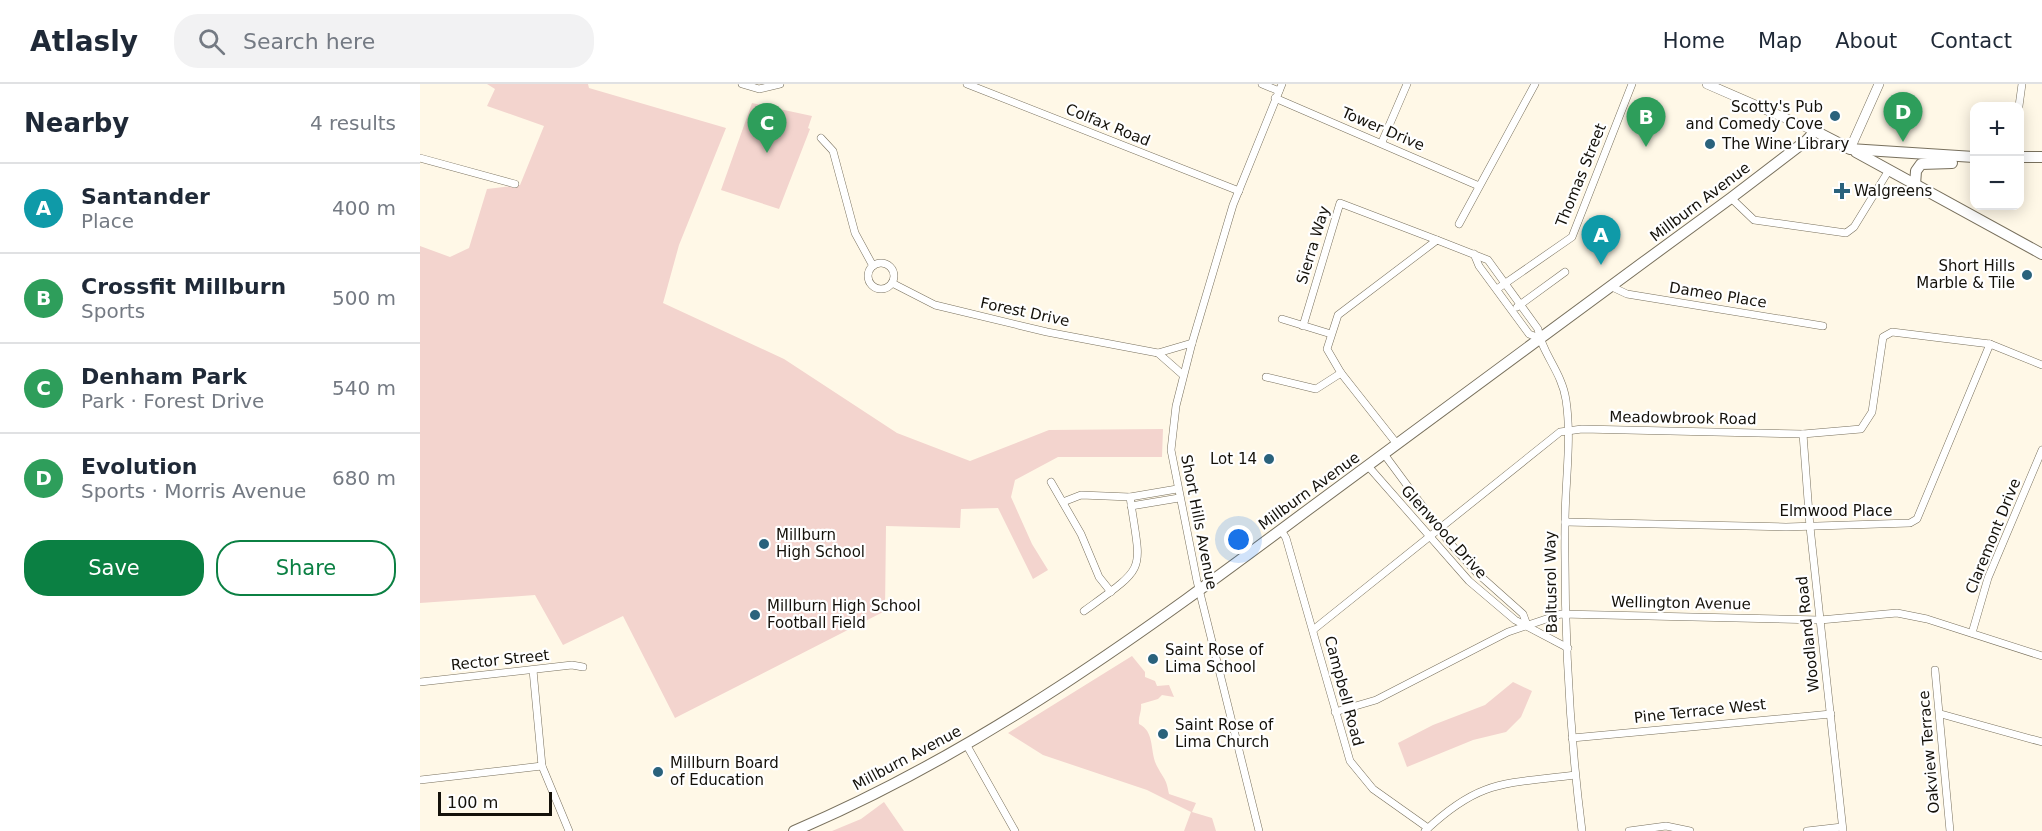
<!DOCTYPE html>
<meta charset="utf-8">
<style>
:root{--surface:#fff;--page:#f2f2f3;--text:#1f2937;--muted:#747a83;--line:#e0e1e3;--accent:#0b8043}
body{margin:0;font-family:"DejaVu Sans",sans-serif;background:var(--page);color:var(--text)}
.controls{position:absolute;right:18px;top:18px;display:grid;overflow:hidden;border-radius:12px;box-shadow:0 3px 15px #0003}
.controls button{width:54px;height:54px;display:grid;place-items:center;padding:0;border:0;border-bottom:2px solid var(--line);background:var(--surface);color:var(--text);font:30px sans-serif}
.scale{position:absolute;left:18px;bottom:15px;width:114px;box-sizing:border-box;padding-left:6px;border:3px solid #14110a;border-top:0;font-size:16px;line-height:21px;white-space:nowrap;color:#14110a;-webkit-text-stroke:4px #fff;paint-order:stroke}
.you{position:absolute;left:819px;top:456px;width:21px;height:21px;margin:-15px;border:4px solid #fff;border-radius:50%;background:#1a73e8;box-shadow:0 0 0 9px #1a73e833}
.badge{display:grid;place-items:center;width:39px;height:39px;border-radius:50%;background:var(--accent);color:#fff;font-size:20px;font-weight:700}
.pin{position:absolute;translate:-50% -50px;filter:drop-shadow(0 2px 3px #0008)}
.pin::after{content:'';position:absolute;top:32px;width:21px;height:18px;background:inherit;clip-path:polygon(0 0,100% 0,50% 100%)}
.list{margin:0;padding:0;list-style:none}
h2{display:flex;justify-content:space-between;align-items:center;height:78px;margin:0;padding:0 24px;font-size:26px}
h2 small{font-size:20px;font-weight:400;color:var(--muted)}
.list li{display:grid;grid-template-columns:39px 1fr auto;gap:18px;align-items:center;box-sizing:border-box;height:90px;padding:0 24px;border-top:2px solid var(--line)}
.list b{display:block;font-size:22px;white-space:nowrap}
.list p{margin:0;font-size:20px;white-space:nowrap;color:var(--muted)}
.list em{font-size:20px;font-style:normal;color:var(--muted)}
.actions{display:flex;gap:12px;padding:18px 24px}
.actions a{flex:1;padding:14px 0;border:2px solid var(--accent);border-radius:24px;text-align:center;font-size:21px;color:var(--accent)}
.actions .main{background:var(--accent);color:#fff}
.icon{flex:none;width:33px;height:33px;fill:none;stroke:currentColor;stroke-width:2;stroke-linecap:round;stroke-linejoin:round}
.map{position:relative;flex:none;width:1622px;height:747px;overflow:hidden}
header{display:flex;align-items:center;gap:36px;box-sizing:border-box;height:84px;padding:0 30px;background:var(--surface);border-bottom:2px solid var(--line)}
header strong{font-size:28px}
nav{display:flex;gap:33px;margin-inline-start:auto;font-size:21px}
.search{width:420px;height:54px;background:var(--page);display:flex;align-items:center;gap:15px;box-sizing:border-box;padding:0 21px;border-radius:24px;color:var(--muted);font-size:22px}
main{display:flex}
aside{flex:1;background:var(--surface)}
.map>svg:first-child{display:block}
.green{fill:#f3d4ce}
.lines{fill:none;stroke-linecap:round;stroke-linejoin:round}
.street-casing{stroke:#78705d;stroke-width:8}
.secondary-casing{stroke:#78705d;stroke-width:10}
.primary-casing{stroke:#78705d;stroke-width:12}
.street{stroke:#fff;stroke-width:7}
.secondary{stroke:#fff;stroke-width:9}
.primary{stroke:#fff;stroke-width:10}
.poi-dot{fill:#2a627c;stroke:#fff;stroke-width:2}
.labels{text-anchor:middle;stroke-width:4.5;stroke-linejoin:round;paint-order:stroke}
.poi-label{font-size:15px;fill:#14110a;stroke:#fff;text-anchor:start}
.street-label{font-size:15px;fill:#14110a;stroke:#fff}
</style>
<header>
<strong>Atlasly</strong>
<div class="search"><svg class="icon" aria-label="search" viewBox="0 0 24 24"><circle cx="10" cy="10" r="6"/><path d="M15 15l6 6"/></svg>Search here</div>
<nav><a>Home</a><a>Map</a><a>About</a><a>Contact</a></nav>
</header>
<main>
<aside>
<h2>Nearby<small>4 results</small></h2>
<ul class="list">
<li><span class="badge" style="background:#0f9aa8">A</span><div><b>Santander</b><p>Place</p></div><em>400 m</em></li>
<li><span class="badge" style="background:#2e9e5b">B</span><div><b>Crossfit Millburn</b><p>Sports</p></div><em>500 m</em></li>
<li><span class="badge" style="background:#2e9e5b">C</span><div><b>Denham Park</b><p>Park · Forest Drive</p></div><em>540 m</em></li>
<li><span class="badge" style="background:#2e9e5b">D</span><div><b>Evolution</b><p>Sports · Morris Avenue</p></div><em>680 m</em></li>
</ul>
<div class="actions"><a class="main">Save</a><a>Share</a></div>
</aside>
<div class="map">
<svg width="1622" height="747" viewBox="0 0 1622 747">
<rect width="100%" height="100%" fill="#fff8e7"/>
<!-- green -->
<g class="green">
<polygon points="67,0 168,0 169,4 306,44 259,161 243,219 364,275 477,349 550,377 629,346 743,345 742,373 638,373 595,396 591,413 612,460 628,486 613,495 578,424 541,425 540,444 466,442 465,527 255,634 203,532 143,561 115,511 0,519 0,162 30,173 49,164 67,105 100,101 124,42 67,22 75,5"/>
<polygon points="332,19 392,32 388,44 390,45 359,125 301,106"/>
<path d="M712,572L725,588V593L735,597L737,602L749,601L754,613L742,611L738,615L721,620C722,628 718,632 719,640C736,648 729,670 738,684C745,697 746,694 749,710L776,719L772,728L792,734L796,747H764L771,728L727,706L623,671L588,649Z"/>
<polygon points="1093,598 1112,607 1101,633 1086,648 1053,656 987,683 978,659 1013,641 1065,621"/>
<polygon points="464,718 484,747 412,747 441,735"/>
</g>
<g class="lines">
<defs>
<g id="street">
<polyline points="322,0 339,5 360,0"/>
<polyline points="547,0 819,107"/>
<polyline points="842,0 859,7"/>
<polyline points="855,14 1059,102"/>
<polyline points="1599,22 1602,0"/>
<polyline points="401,54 413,67 435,149 453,182"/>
<polyline points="962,58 987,0"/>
<polyline points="0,74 95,100"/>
<polyline points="1311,114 1334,136 1426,149 1434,143 1469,86"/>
<polyline points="1039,140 1115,0"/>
<polyline points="1054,170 1059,182 1109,250 1119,254"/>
<circle cx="461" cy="192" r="13"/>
<polyline points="472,199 515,221 627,248 738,269 763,291"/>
<polyline points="1190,202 1207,210 1403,242"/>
<polyline points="1077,205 1152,153 1212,0"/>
<polyline points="1097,223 1145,188"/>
<polyline points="862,235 911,250"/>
<polyline points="883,242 920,119 1017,156"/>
<polyline points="738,269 772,259"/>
<polyline points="846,293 896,305 921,289"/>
<polyline points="1383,350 1390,443 1423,747"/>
<path d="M977,360L921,289L907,265L918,231L1017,156L1068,176L1118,245C1121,268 1142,288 1146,316C1152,356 1145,398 1145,439C1144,541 1149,645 1162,747"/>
<polyline points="964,370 1029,458 1057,489 1103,530 1107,541"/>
<polyline points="948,382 1049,497 1095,536 1148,564"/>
<polyline points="631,398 661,450 679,493 691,508"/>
<polyline points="643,418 661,411 710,413 757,405"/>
<polyline points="711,422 759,414"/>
<polyline points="1145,438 1366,443 1490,439 1497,435 1570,260"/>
<polyline points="861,446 866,454 930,677 953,705 1008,744"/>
<path d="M664,527C729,480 721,490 710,413"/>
<polyline points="893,546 1140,348 1162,345 1383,350 1441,345 1452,328 1463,253 1472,248 1570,260 1622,281"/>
<polyline points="1552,549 1568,494 1622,366"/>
<polyline points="113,586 122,682 149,747"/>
<polyline points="1515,586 1530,747"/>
<polyline points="0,598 152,581 163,583"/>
<polyline points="915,628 956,616 1088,548 1141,530 1400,536 1477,529 1507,535 1622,572"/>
<polyline points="1521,630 1622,658"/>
<polyline points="1152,654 1411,630"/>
<polyline points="546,660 595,747"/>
<polyline points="0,696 122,682"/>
<polyline points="839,747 777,497 751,366 756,322 772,259 813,121 862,0"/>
<path d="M1005,747C1060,695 1084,700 1155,691"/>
<polyline points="1209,747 1246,742 1270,747"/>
<polyline points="1387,747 1422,743"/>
</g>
<g id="secondary">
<polyline points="1287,0 1395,47"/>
<polyline points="1430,65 1459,0"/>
</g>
<g id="primary">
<polyline points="1436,68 1622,170"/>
<polyline points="1600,73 1622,73"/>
<polyline points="1495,101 1496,87 1501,80 1532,79"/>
<path d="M374,747C561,668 727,546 889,425C1030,321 1170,217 1311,114L1387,56L1395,47L1430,65L1554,73"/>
</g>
</defs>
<!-- street casing -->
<use href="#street" class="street-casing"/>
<!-- secondary casing -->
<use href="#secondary" class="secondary-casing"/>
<!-- primary casing -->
<use href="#primary" class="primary-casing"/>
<!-- street -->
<use href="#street" class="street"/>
<!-- secondary -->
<use href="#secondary" class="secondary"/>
<!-- primary -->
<use href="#primary" class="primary"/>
</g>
<!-- markers -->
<g class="poi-dot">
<circle cx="1415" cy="32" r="6"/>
<circle cx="1290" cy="60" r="6"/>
<path d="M1419 98h6v6h6v6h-6v6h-6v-6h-6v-6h6z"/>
<circle cx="1607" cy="191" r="6"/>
<circle cx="849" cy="375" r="6"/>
<circle cx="344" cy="460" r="6"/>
<circle cx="335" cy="531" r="6"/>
<circle cx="733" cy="575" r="6"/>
<circle cx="743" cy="650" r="6"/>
<circle cx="238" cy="688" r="6"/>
</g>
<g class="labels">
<!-- poi labels -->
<g class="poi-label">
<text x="1403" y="28" text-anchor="end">Scotty's Pub<tspan x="1403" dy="17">and Comedy Cove</tspan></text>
<text x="1302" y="65">The Wine Library</text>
<text x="1434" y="112">Walgreens</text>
<text x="1595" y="187" text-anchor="end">Short Hills<tspan x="1595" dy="17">Marble &amp; Tile</tspan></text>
<text x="837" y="380" text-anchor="end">Lot 14</text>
<text x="356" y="456">Millburn<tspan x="356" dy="17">High School</tspan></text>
<text x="347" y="527">Millburn High School<tspan x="347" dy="17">Football Field</tspan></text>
<text x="745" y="571">Saint Rose of<tspan x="745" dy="17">Lima School</tspan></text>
<text x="755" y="646">Saint Rose of<tspan x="755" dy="17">Lima Church</tspan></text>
<text x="250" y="684">Millburn Board<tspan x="250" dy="17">of Education</tspan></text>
</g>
<!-- street labels -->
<g class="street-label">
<text transform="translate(688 41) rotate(22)" y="5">Colfax Road</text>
<text transform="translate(963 45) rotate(23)" y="5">Tower Drive</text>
<text transform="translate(1161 91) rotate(-68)" y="5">Thomas Street</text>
<text transform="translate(1280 118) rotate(-37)" y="5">Millburn Avenue</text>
<text transform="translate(893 161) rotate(-73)" y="5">Sierra Way</text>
<text transform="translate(1298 211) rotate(9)" y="5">Dameo Place</text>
<text transform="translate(605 228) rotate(12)" y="5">Forest Drive</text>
<text transform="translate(1263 334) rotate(1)" y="5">Meadowbrook Road</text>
<text transform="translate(889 407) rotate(-36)" y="5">Millburn Avenue</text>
<text x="1416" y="432">Elmwood Place</text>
<text transform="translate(779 438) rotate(79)" y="5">Short Hills Avenue</text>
<text transform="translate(1024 448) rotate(48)" y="5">Glenwood Drive</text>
<text transform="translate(1573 452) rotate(-68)" y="5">Claremont Drive</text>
<text transform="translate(1131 498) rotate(-91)" y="5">Baltusrol Way</text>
<text transform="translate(1261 519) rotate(1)" y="5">Wellington Avenue</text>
<text transform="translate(1388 550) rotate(-96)" y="5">Woodland Road</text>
<text transform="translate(80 576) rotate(-6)" y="5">Rector Street</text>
<text transform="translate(924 607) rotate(75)" y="5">Campbell Road</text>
<text transform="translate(1280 627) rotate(-6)" y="5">Pine Terrace West</text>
<text transform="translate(1509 668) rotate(-95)" y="5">Oakview Terrace</text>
<text transform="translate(487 674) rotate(-28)" y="5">Millburn Avenue</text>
</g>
</g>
</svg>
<div class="controls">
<button>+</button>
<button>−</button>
</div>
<div class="scale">100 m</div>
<div class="you"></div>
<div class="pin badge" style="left:1181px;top:181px;background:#0f9aa8">A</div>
<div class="pin badge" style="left:1226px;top:63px;background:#2e9e5b">B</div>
<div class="pin badge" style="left:347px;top:69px;background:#2e9e5b">C</div>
<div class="pin badge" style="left:1483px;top:58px;background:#2e9e5b">D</div>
</div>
</main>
